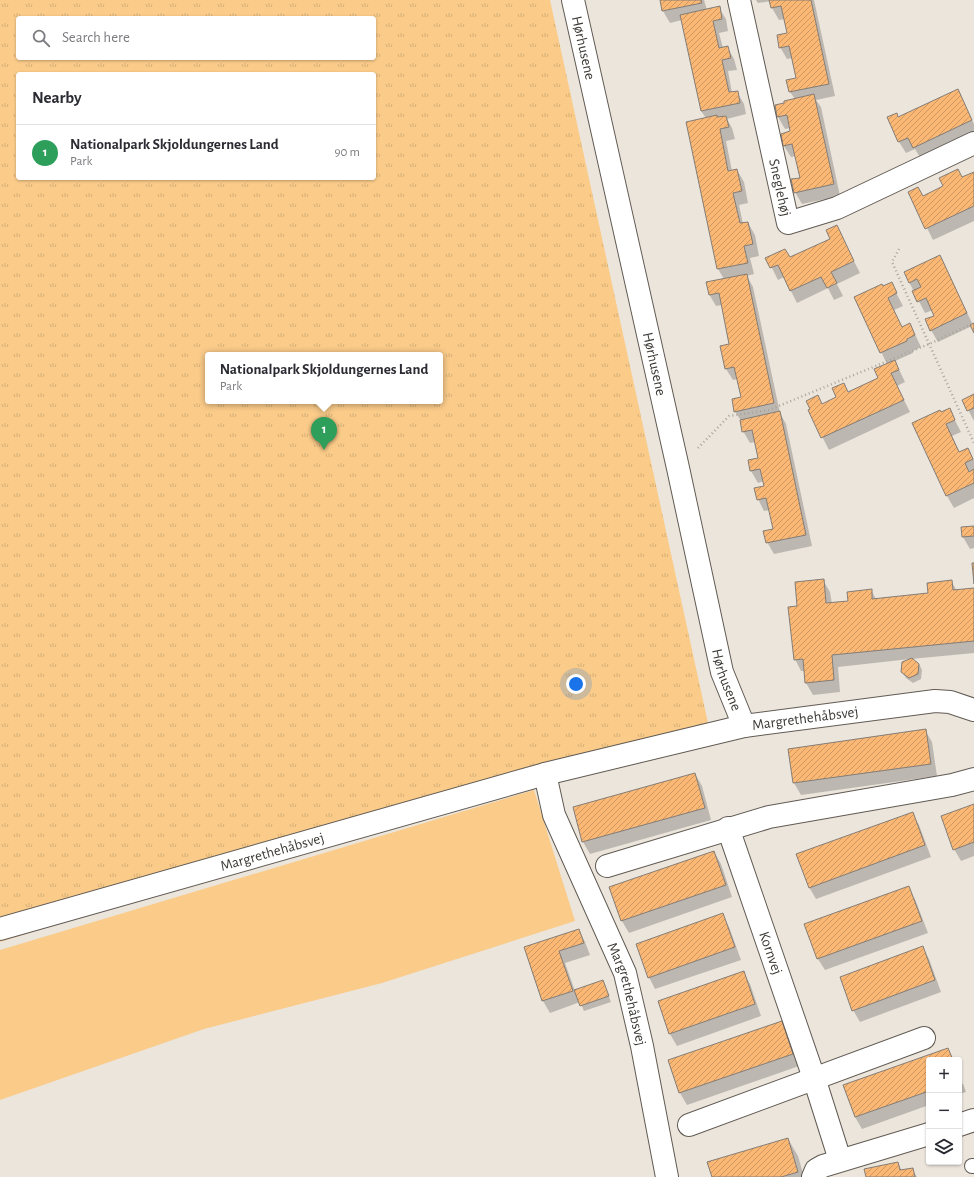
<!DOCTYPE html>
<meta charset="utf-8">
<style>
:root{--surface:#fff;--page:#f2f2f3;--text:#2b2b33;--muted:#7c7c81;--line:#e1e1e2;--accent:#a0013c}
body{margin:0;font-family:"Alegreya Sans",sans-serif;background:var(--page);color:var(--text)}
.controls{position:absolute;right:12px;bottom:12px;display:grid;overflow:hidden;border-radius:4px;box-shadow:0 1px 3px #0004}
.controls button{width:36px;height:36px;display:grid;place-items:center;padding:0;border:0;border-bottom:1px solid var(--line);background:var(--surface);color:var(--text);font:20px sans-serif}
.you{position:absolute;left:576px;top:684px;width:14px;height:14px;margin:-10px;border:3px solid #fff;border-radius:50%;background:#1a73e8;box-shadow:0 0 0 6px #1a73e833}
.badge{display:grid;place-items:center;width:26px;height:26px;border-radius:50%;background:var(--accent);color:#fff;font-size:13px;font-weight:700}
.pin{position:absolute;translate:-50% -33px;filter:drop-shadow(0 1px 2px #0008)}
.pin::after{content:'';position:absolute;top:21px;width:14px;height:12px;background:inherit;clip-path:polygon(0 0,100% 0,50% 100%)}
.popup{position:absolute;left:205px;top:352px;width:238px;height:52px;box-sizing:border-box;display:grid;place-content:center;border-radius:4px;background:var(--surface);filter:drop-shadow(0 1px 3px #0005);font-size:13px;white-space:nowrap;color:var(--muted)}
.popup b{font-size:15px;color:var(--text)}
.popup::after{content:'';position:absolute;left:50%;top:100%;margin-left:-8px;border:8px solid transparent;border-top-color:var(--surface)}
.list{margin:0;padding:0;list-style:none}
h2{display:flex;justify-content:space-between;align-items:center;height:52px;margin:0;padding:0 16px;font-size:17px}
h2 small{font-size:13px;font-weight:400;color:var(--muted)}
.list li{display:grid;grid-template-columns:26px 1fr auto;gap:12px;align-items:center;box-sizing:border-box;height:56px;padding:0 16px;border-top:1px solid var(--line)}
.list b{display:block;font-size:15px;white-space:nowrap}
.list p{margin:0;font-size:13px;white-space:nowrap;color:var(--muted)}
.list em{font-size:13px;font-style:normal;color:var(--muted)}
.icon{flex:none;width:22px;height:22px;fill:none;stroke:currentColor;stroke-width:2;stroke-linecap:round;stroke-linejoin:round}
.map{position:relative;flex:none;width:974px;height:1177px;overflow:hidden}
.search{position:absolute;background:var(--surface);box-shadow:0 1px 3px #0004;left:16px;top:16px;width:360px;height:44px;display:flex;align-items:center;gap:10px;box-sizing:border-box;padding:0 14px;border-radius:4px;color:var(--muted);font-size:15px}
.panel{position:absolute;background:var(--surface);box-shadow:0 1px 3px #0004;left:16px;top:72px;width:360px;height:108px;border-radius:4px}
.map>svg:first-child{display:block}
.grass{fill:#facb89}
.park{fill:url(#park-tufts);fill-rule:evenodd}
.shadow{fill:#0003}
.building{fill:url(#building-hatch);stroke:#847d76}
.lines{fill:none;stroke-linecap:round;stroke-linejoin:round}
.service-casing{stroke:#615b54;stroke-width:16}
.minor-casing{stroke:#615b54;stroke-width:24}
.path{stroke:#a9a59d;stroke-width:2.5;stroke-dasharray:1 3;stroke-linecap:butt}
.service{stroke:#fff;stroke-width:14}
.minor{stroke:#fff;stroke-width:22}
.labels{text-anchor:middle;stroke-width:3;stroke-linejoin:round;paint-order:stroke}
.street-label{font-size:15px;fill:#3c3a36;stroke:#f8f2e9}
</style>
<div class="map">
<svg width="974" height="1177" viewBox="0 0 974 1177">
<defs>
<pattern id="park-tufts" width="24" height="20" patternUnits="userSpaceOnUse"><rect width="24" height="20" fill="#facb89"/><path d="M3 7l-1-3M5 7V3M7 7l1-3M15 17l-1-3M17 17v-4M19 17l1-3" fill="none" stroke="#d7af77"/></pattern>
<pattern id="building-hatch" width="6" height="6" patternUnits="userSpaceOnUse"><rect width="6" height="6" fill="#fbb875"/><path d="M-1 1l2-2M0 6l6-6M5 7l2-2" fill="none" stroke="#cc9761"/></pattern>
</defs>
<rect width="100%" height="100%" fill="#ebe5dc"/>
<!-- grass -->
<polygon class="grass" points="534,790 575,921 382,983 204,1029 0,1100 0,950"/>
<!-- park -->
<path class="park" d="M0,0H550L708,723L0,942ZM18,18H374V58H18ZM18,74H374V178H18ZM208,355H440V401H208Z"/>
<!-- shadow -->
<g class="shadow">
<polygon points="661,0 704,0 707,10 719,8 726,19 728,31 719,33 723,48 727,47 734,59 737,70 728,71 732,93 737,92 744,104 746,114 727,119 732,128 735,139 726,141 732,171 737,170 744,182 748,203 739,205 743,224 748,223 755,235 759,256 750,258 754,274 747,276 753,287 780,413 786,424 812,546 774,554 767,542 774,530 770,510 764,511 758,499 765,487 764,481 758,483 751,471 749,461 759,459 755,442 750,443 743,431 741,421 735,411 742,398 738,379 733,380 726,369 731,345 722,305 716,306 709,294 724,279 718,269 706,118 701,111 682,20 670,23 663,11"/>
<polygon points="756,0 814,0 835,96 816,100 821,107 840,196 802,204 795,192 801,178 796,156 791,157 784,146 791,132 790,128 785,129 778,117 776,106 795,99 790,92 797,78 792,58 787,59 780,47 788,34 785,19 779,20 772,8 771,1 758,3"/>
<polygon points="964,103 974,124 974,134 921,159 915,149 906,153 899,142 898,118"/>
<polygon points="974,173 974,221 933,240 909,192 923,197"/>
<polygon points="836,226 860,273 837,284 843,296 834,300 828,288 797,303 784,277 778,280 767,258 790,258 831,239"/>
<polygon points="940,256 973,325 974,324 974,331 972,326 938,342 931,330 936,316 933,310 925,313 909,282"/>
<polygon points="891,283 903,306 894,310 902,328 910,324 921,347 913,351 913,353 895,361 905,382 897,386 910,412 829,450 809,411 879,378 887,364 855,298"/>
<polygon points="974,395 974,421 963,400"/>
<polygon points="949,409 961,432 952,436 960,453 967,449 974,460 974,498 954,508 947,496 913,423"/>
<polygon points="974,527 974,548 970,549 963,537"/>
<polygon points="823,580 830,592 832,604 849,602 871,590 876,599 929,594 951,581 957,591 974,589 974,653 911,659 919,664 922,670 921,679 913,683 906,678 902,672 910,659 838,667 840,692 813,695 806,683 805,671 801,671 795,659 799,607"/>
<polygon points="925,730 932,742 937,776 801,795 794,783 789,750"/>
<polygon points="695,774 702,786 711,820 590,854 583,842 574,807"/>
<polygon points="974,805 974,856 961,861 954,849"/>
<polygon points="912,813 919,825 931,857 816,899 809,887"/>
<polygon points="714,852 721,864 732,897 629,933 622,921 611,888"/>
<polygon points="908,888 915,899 928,933 825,970 818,959"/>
<polygon points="723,915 729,927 741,960 655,989 649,977"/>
<polygon points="579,930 585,942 590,955 565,963 575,991 603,981 611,1002 584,1011 580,1002 550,1013 543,1001 525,948"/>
<polygon points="923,948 929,959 941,992 860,1022 853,1010"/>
<polygon points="743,972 750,984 761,1016 677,1046 670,1034 659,1001"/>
<polygon points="781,1022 788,1034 799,1066 687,1105 680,1093 669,1061"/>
<polygon points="948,1049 954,1060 929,1060 929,1105 862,1129 855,1117 844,1086"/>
<polygon points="959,1072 966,1092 959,1094 959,1080 961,1085 963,1084"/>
<polygon points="788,1139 798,1156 804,1177 713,1177"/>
<polygon points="898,1163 902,1171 912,1169 917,1177 867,1177"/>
</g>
<!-- building -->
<g class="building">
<polygon points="660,0 701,0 702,3 662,11"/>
<polygon points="769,0 811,0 829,84 789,92 786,80 796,78 789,46 779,48 777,35 787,33 781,6 771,8"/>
<polygon points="720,6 722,19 713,21 719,48 728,46 731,58 722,60 729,92 738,91 740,103 701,111 680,15"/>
<polygon points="958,89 972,120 913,148 908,138 898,142 887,117 897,113 898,117"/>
<polygon points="814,94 834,184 794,193 791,179 800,178 792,144 783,146 781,134 790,131 787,115 777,117 775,105 784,103 784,101"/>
<polygon points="717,115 717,117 726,116 729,127 720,129 728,171 737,169 742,191 733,193 740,223 748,222 753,244 744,246 748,263 717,269 686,122"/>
<polygon points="958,169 962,177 974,172 974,206 925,229 908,192 918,187 923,196 943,186 939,178"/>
<polygon points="837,225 854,261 831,272 837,283 827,288 821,277 790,291 778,265 770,268 765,258 785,249 790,257 830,239 826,230"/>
<polygon points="940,255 967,313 930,331 925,319 934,316 926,298 917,302 912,291 921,287 917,279 909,283 904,272"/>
<polygon points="747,274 774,403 734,412 732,399 741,397 734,367 725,369 720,346 729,344 719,293 709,295 706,282"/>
<polygon points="892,282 897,293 888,298 902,327 910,323 915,335 907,339 907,341 880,353 854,297 882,284 883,286"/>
<polygon points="974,323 974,333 970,325"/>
<polygon points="895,360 899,370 891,373 904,400 821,438 808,410 810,409 806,401 818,395 822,404 836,397 832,388 844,383 848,392 878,378 874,369"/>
<polygon points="974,394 974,408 967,411 962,400"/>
<polygon points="950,408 955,420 946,424 959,452 968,448 973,459 965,463 969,472 974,469 974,483 946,496 912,423 940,410 941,412"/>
<polygon points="780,411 806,535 766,543 763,531 773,529 766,498 757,500 754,488 764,486 760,469 750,471 748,460 758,458 752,430 742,432 740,420"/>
<polygon points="974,526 974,536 962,537 961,527"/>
<polygon points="972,563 974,563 974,584"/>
<polygon points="824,579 826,603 848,601 847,592 872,589 872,599 928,593 927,583 952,580 953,590 974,588 974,641 832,655 834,680 805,683 803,659 794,660 788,607 797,606 795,582"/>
<polygon points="912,658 919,664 918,674 909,678 901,672 902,662"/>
<polygon points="926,729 931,764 793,783 788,749"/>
<polygon points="695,773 705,808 582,842 573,807"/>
<polygon points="974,804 974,842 953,850 941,816"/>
<polygon points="913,812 925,845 809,888 796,854"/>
<polygon points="714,851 726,885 621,921 609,887"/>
<polygon points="909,886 922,921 817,959 804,924"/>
<polygon points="723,913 735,947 648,978 636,944"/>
<polygon points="579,929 584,943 559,951 573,991 542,1001 524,947"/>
<polygon points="923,946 935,980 852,1011 840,977"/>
<polygon points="744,971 755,1004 669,1034 658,1001"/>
<polygon points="603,980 609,996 580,1006 574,990"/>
<polygon points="782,1021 793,1054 679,1093 668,1060"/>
<polygon points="948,1048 953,1060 929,1060 929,1091 855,1117 843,1085"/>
<polygon points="788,1138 798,1172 781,1177 712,1177 707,1162"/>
<polygon points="898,1162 900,1170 913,1168 915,1177 866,1177 864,1169"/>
</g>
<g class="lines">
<defs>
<polyline id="service" points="972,1166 974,1166"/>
<g id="minor">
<path id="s1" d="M573,0L678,468L722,672L744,726"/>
<path id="s2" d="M739,0L788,223L837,208L974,143"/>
<path id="s3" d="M545,774L554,815L625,973L642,1046L667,1177"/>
<path id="s4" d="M728,828L814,1078L840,1160"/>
<polyline points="607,866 769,817 952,785 974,779"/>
<path id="s5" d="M0,929L545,774L744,726L935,701L950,702L974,710"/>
<polyline points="689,1125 924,1038"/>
<polyline points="959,1125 974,1120"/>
<polyline points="813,1177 816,1170 823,1166 929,1134"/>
</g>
</defs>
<!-- service casing -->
<use href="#service" class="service-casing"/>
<!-- minor casing -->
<use href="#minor" class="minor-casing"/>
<!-- path -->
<g class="path">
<polyline points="899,249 892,262 974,443"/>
<polyline points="698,448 729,416 769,410 929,344 974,323"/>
</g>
<!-- service -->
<use href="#service" class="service"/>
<!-- minor -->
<use href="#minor" class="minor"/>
</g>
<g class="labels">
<!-- street labels -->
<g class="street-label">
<text dy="5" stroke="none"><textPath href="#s1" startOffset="49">Hørhusene</textPath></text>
<text dy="5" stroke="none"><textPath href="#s2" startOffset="192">Sneglehøj</textPath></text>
<text dy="5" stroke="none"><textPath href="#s1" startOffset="373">Hørhusene</textPath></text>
<text dy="5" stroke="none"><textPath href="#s1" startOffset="697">Hørhusene</textPath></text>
<text dy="5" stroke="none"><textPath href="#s5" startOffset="833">Margrethehåbsvej</textPath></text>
<text dy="5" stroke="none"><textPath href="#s5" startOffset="283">Margrethehåbsvej</textPath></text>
<text dy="5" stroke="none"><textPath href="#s4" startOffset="132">Kornvej</textPath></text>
<text dy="5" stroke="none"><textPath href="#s3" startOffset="236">Margrethehåbsvej</textPath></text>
</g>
</g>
</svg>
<div class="controls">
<button>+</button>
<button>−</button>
<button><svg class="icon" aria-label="layers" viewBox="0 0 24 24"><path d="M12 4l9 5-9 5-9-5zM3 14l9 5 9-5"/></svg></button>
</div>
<div class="you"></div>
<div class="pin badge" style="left:324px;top:450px;background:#2e9e5b">1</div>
<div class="popup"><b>Nationalpark Skjoldungernes Land</b>Park</div>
<div class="search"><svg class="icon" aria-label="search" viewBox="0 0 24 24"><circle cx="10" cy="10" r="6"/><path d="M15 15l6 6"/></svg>Search here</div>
<section class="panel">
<h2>Nearby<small></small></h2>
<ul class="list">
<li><span class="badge" style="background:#2e9e5b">1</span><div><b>Nationalpark Skjoldungernes Land</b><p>Park</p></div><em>90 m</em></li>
</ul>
</section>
</div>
